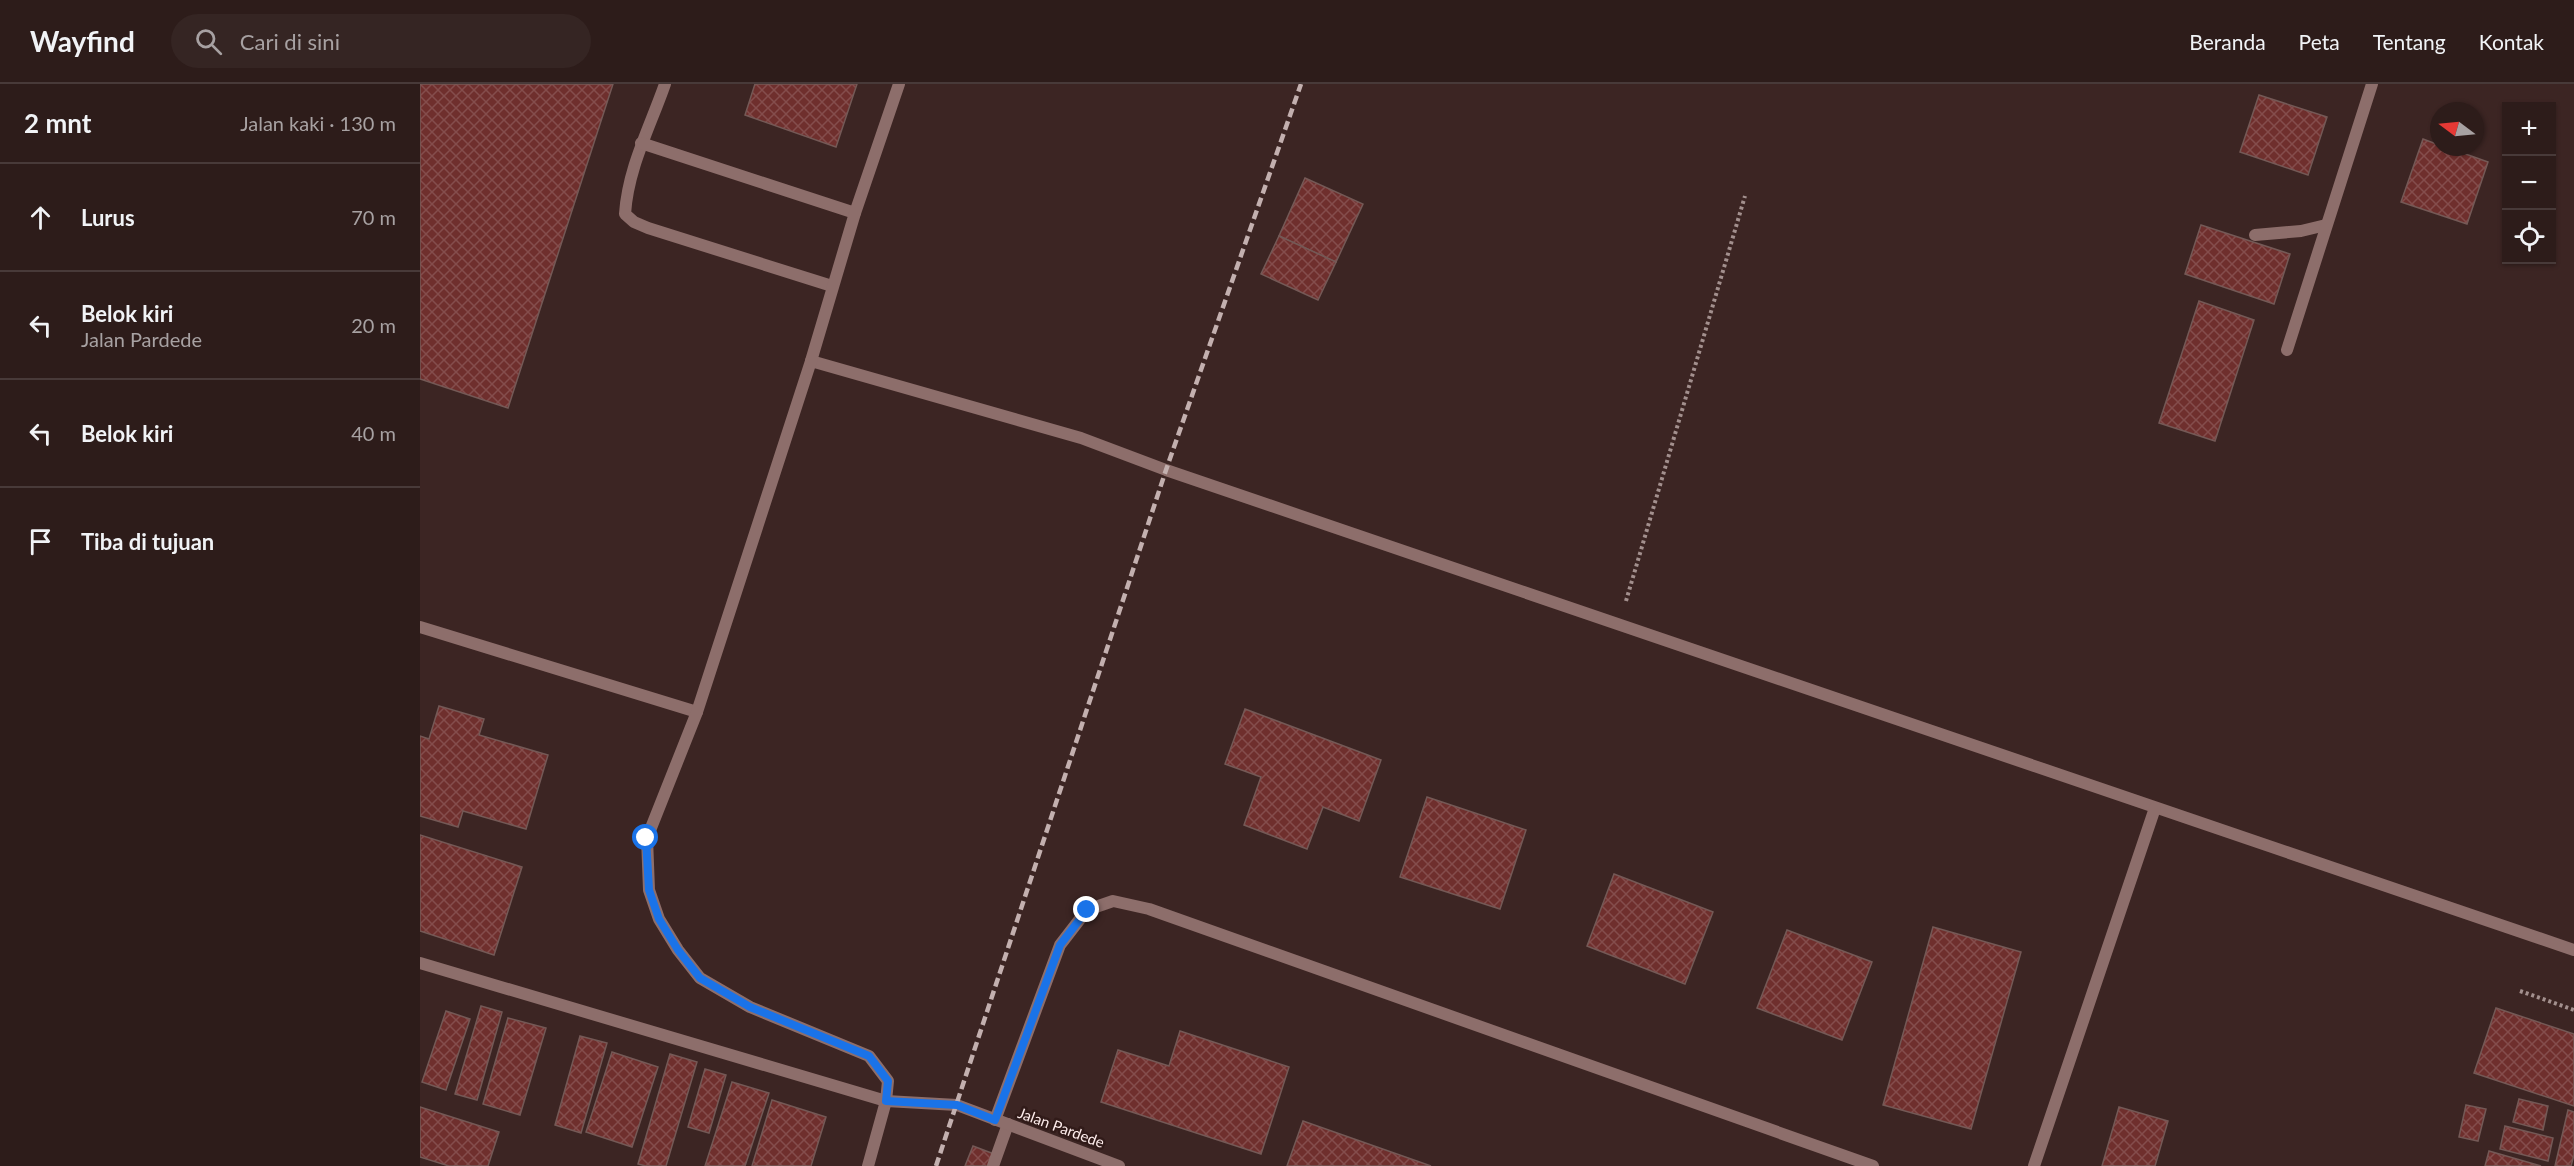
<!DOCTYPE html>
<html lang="id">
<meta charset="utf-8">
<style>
:root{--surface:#2d1c1a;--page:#352523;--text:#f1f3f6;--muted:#a7a1a2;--line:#483a39}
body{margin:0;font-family:Lato,sans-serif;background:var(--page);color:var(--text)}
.controls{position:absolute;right:18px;top:18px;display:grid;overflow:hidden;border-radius:0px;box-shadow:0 2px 4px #0004}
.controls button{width:54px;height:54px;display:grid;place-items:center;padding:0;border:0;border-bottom:2px solid var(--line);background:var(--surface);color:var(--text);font:30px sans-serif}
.compass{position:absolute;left:2010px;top:18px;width:54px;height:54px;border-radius:50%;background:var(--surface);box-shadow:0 2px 4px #0004;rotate:286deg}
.stop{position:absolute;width:18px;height:18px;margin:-14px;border:4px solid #1a73e8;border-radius:50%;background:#fff}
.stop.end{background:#1a73e8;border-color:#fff;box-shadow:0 2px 6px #0008}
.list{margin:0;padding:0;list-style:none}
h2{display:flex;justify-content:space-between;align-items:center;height:78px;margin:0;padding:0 24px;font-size:26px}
h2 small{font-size:20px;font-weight:400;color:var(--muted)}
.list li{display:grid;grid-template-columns:39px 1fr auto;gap:18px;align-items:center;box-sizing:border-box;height:108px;padding:0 24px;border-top:2px solid var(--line)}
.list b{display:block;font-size:22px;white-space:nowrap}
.list p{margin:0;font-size:20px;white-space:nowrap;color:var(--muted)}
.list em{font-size:20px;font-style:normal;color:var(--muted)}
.icon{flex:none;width:33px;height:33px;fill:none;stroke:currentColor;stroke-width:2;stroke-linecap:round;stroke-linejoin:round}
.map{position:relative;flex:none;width:2154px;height:1082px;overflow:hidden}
header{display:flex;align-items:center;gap:36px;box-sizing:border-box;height:84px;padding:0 30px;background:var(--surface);border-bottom:2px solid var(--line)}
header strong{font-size:28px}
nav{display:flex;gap:33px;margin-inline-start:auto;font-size:21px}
.search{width:420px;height:54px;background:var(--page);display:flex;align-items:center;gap:15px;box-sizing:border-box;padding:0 21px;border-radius:33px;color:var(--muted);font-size:22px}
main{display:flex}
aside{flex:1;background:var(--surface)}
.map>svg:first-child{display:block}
.building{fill:url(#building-cross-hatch);stroke:#745956;stroke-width:1.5}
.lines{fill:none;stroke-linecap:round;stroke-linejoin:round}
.path{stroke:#a3908e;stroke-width:4;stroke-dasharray:3 3;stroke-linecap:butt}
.service{stroke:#8d6e6b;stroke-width:12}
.minor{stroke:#8d6e6b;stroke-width:12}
.tertiary{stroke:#8d6e6b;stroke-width:12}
.rail{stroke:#c3b0af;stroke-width:4.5;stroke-dasharray:9 4.5;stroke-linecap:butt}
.route{stroke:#1a73e8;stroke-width:8}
.labels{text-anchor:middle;stroke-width:5;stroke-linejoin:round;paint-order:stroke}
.street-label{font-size:15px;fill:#fdeceb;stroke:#311b19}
</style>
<header>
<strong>Wayfind</strong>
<div class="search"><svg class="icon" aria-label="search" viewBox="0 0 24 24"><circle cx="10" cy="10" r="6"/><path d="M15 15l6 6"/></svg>Cari di sini</div>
<nav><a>Beranda</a><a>Peta</a><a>Tentang</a><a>Kontak</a></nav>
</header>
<main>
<aside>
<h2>2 mnt<small>Jalan kaki · 130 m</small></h2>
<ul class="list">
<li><svg class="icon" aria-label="ahead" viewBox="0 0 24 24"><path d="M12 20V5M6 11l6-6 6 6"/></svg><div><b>Lurus</b></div><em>70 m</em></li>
<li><svg class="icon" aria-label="left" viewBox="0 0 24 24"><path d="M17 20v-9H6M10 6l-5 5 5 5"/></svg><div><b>Belok kiri</b><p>Jalan Pardede</p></div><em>20 m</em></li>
<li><svg class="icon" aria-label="left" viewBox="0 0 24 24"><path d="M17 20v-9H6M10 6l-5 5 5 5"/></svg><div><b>Belok kiri</b></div><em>40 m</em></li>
<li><svg class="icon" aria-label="arrive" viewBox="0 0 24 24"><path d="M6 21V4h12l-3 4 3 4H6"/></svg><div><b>Tiba di tujuan</b></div></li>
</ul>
</aside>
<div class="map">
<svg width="2154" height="1082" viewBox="0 0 2154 1082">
<defs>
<pattern id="building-cross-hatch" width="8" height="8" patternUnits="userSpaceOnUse" patternTransform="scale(1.5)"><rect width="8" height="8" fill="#6f2f2d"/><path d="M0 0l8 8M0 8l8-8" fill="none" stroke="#844d4c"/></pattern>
</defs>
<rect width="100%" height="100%" fill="#3c2523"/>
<!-- building -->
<g class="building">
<polygon points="0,0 193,0 88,324 0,295"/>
<polygon points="335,0 437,0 416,63 325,31"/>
<polygon points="1839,11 1907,33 1888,91 1820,68"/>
<polygon points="2003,55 2019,61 2019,63 2026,63 2068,78 2047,140 1981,118"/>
<polygon points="885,94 943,120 916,178 859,152"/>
<polygon points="1781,141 1870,170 1854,220 1765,190"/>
<polygon points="859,152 916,178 898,216 841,190"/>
<polygon points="1779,217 1834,236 1795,357 1739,339"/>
<polygon points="19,622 64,635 59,651 128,671 106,745 43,727 38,743 0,732 0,652 9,655"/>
<polygon points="825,625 961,676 939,737 903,723 887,765 824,741 841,693 805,680"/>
<polygon points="1007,713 1106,746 1080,825 980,793"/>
<polygon points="0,751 102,783 74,871 0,847"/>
<polygon points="1194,790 1293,828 1265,900 1167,862"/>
<polygon points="1513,843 1601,868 1551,1045 1463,1021"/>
<polygon points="1367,846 1452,878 1422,956 1337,924"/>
<polygon points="61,922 82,928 57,1016 35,1010"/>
<polygon points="2076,924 2154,950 2154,1022 2054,989"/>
<polygon points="26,927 50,935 26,1006 2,998"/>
<polygon points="88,934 126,944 100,1031 63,1020"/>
<polygon points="760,947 869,983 841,1070 681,1018 698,966 749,982"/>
<polygon points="160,952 187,959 161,1049 135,1041"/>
<polygon points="192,968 238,983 212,1063 166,1048"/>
<polygon points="250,970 277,978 246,1082 226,1082 218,1080"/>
<polygon points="285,985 306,991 289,1049 268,1043"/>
<polygon points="312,998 349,1009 325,1082 285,1082"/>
<polygon points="2099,1015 2128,1022 2123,1046 2093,1038"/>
<polygon points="352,1016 406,1033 391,1082 332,1082"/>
<polygon points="2046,1021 2066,1025 2058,1057 2039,1053"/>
<polygon points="0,1023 79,1048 68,1082 29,1082 0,1073"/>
<polygon points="1699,1023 1748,1037 1735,1082 1682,1082"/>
<polygon points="2148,1026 2154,1028 2154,1071 2151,1082 2135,1082"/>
<polygon points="883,1037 1011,1082 867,1082"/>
<polygon points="2085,1042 2133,1054 2128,1077 2080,1065"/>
<polygon points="553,1062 574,1070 569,1082 545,1082"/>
<polygon points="2069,1067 2121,1082 2065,1082"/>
</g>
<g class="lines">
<!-- path -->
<g class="path">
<polyline points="1206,517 1325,112"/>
<polyline points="2100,907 2154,926"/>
</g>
<!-- service -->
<polyline class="service" points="1835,151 1881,147 1906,141"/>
<!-- minor -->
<g class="minor">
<path d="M245,0C230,43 208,84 205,130L214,138L228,144L412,202"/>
<polyline points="221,59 435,129"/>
<polyline points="1867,266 1952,0"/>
<polyline points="391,277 661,354 746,386 2154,866"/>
<polyline points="0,543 277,628"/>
<polyline points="575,1036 640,861 667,826 693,817 729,825 1453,1082"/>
<polyline points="448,1082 466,1017 468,997 449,972 330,923 280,894 258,866 239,835 229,806 227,754 277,628 391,277 435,129 479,0"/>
<polyline points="573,1082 588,1040"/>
<polyline points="1614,1082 1735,724"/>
</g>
<!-- tertiary -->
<polyline class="tertiary" points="0,879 466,1017 537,1021 699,1082"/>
<!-- rail -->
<polyline class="rail" points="516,1082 746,386 881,0"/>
</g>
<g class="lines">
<!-- route -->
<polyline class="route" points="226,754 229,806 239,835 258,866 280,894 330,923 449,972 468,997 466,1017 537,1021 575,1036 640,861 667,826"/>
</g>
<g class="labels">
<!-- street labels -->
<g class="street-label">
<text transform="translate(641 1044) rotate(20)" y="5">Jalan Pardede</text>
</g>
</g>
</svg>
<div class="controls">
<button>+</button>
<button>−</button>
<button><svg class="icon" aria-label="locate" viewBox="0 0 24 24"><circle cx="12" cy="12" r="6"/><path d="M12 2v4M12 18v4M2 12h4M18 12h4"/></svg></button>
</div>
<svg class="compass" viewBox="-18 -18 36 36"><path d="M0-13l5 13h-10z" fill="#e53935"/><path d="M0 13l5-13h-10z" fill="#a7a1a2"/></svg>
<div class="stop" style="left:226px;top:754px"></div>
<div class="stop end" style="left:667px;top:826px"></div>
</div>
</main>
